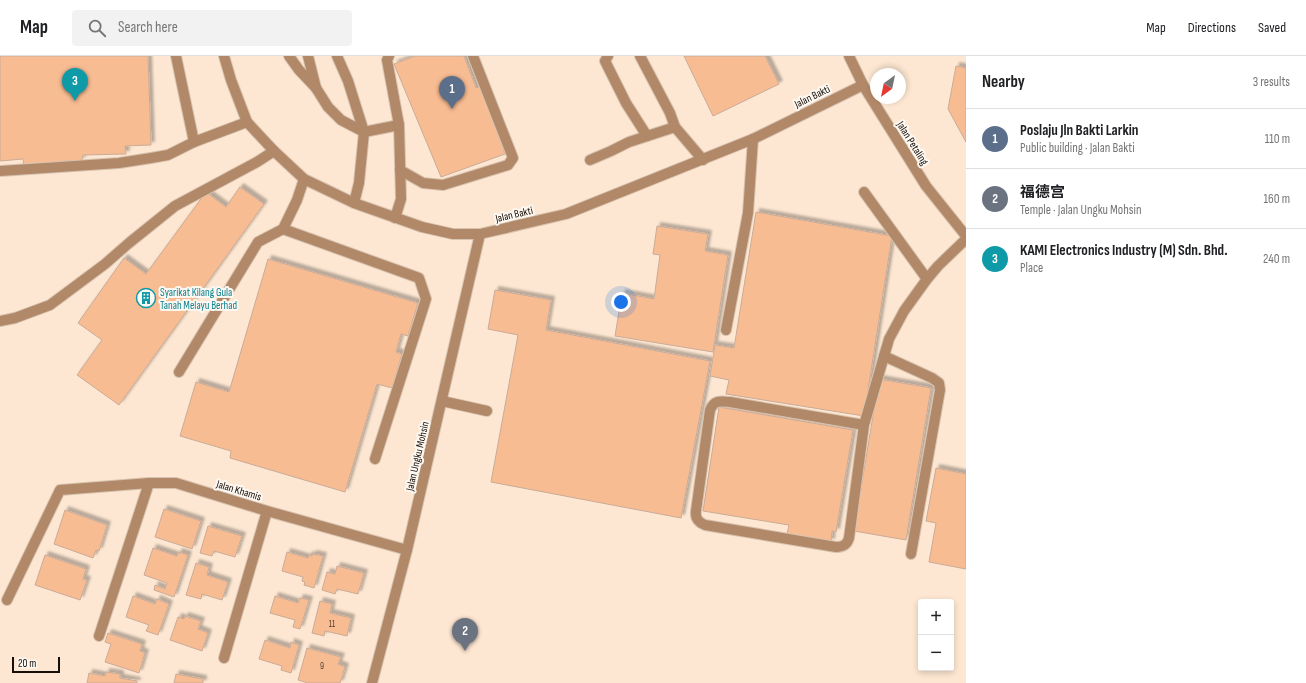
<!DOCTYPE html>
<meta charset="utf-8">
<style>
:root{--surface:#fff;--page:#f2f2f2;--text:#202124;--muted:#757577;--line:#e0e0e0;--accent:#b45309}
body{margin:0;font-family:"Sofia Sans Condensed","Noto Sans SC",sans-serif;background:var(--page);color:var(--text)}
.controls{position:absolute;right:12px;bottom:12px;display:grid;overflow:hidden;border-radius:4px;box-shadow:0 2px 6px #0003}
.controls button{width:36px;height:36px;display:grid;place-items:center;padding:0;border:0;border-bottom:1px solid var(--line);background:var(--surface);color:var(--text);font:20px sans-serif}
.compass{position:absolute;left:870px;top:12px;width:36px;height:36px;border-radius:50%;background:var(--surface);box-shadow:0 2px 6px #0003;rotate:213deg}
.scale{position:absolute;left:12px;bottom:10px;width:48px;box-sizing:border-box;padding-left:4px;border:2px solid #170e06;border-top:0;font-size:11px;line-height:14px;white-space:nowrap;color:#170e06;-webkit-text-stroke:3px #fdf8f2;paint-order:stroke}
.you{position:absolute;left:621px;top:246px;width:14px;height:14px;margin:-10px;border:3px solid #fff;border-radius:50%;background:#1a73e8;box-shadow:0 0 0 6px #1a73e833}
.badge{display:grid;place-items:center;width:26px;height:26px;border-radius:50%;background:var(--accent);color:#fff;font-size:13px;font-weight:700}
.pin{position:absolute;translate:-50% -33px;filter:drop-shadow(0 1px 2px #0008)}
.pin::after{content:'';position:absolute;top:21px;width:14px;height:12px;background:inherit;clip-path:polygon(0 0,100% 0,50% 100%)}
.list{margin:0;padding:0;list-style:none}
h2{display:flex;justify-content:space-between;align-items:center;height:52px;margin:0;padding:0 16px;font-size:17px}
h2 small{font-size:13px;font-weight:400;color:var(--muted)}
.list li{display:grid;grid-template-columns:26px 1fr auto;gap:12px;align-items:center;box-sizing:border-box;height:60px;padding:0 16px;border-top:1px solid var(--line)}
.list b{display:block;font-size:15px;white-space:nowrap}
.list p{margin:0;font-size:13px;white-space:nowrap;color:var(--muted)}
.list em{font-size:13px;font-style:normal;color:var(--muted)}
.icon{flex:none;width:22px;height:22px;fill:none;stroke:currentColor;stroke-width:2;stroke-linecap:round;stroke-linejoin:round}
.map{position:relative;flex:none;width:966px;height:627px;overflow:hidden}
header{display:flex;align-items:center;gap:24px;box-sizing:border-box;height:56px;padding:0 20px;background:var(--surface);border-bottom:1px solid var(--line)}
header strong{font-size:19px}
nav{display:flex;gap:22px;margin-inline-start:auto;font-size:14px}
.search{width:280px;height:36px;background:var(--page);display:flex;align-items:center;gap:10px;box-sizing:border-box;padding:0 14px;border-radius:4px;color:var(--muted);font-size:15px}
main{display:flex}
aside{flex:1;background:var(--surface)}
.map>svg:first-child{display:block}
.building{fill:#f8bc93;stroke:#caab97;filter:url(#shadow)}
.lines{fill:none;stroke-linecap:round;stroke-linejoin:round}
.minor-casing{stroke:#d8c4b1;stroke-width:12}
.minor{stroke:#b18868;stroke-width:10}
.labels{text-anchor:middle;stroke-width:4;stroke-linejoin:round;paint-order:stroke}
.number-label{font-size:9px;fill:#4f3a29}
.street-label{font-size:11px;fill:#170e06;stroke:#fdf8f2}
.culture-label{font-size:11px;fill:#0d838f;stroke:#fdf8f2;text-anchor:start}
</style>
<header>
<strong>Map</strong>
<div class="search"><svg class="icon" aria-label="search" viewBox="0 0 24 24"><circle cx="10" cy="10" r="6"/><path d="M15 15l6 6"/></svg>Search here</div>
<nav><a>Map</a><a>Directions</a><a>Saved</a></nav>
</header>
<main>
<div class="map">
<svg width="966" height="627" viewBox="0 0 966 627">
<defs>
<filter id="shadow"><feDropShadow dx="3.5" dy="-3.5" stdDeviation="1" flood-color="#0004"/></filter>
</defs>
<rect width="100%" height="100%" fill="#fde7d2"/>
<!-- building -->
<g class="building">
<polygon points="0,0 148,0 151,89 125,90 126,98 83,99 82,104 24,109 23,103 0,105"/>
<polygon points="415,0 464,0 476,32 482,30 505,98 441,121 394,8"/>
<polygon points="684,0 765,0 779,28 713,60"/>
<polygon points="956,10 966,12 966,86 948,53"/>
<polygon points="240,131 264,148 119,349 77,319 102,284 78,267 124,202 146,218 206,136 226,151"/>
<polygon points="756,156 892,180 864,360 726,338 729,324 710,320 715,289 734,292"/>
<polygon points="657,170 708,178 705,195 728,199 713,296 615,280 622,237 654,243 660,199 653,198"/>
<polygon points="268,203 418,247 408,280 401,278 396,296 402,298 392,332 377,328 345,436 230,402 231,395 180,380 196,326 229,336"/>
<polygon points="495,234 551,244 546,274 710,305 681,462 491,426 518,279 488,273"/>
<polygon points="879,323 931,332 906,484 854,475"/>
<polygon points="719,351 853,374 836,476 832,475 831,486 787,478 789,469 703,455"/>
<polygon points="936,412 966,418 966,513 929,506 936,467 926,465"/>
<polygon points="164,453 201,465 192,493 155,481"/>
<polygon points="65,454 107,469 99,495 96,494 93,502 54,488"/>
<polygon points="208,470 242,480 235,501 214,495 212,500 200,497"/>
<polygon points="153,492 177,500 179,496 188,499 174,541 154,534 155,529 165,533 167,527 144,519"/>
<polygon points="287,496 308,502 309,499 312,500 313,498 323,500 314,532 304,529 305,526 302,525 303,521 282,515"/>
<polygon points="45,499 86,513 83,523 87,524 80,544 35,529"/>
<polygon points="196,507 209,511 207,519 228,526 222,544 202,538 201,543 186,539"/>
<polygon points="337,510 364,517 358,538 337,533 335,538 322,534 327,516 335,518"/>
<polygon points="133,540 155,548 157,543 169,548 158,579 146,575 149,569 126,561"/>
<polygon points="275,540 298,547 300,542 309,544 300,573 293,571 295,564 270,557"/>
<polygon points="320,545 332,548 330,557 351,562 347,580 325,575 324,580 312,577"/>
<polygon points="185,560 201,565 198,573 208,577 202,595 170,584 178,561 184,563"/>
<polygon points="108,577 142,588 140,595 145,597 139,617 105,606 111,588 105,586"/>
<polygon points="265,584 290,592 291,586 299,589 291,617 281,614 282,610 259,603"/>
<polygon points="307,592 341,601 338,608 345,611 340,627 308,627 298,624"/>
<polygon points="106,616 120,618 120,622 137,625 137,627 87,627 89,617 105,620"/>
<polygon points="176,618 203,623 203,627 174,627"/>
</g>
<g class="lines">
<defs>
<g id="minor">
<polyline points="176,0 194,86"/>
<polyline points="224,0 231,24 247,66 274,95 304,123 354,147 422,171 453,178 480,178 566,158 753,83 863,29"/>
<polyline points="289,0 299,14 316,32 328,51 341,64 364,76 399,69"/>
<polyline points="308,0 316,32"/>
<polyline points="337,0 348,25 364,76 359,127 354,147"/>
<polyline points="389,0 387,4 399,69 401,143 395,162"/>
<polyline points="608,0 605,5 626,47 647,80"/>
<polyline points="640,0 670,57 675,71 703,104"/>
<polyline points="849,0 863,29 926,130 966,180"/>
<polyline points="590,104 611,95 629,86 675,71"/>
<polyline points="400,114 423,127 443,129 508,109 513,102 473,0"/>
<polyline points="0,115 119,107 151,102 168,99 194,86 247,66"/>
<polyline points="864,136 927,223"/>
<polyline points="283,173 419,222 426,243 375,403"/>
<polyline points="0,265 15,262 50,249 105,208 129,187 175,150 257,106 274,95"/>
<polyline points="726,274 748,157 753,83"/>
<polyline points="884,300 932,322 939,327 940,334 911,498"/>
<polyline points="179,316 258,186 283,173 297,144 304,123"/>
<polyline points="442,345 487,355"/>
<path d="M864,369L730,346C720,345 714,344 710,354L696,455C695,462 698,466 705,469L836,491C843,491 847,489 849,482L864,369L889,283L904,255L927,223L938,210L966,183"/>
<polyline points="7,544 60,434 149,427 176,427 267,455 407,494"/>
<polyline points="99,580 149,427"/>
<polyline points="224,602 267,455"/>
<polyline points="372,627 407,494 480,178"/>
</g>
</defs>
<!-- minor casing -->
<use href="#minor" class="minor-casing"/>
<!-- minor -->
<use href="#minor" class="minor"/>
</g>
<!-- icons -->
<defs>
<symbol id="building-ring" viewBox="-11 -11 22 22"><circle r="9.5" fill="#fdf8f2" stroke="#0f9aa8" stroke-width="1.5"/><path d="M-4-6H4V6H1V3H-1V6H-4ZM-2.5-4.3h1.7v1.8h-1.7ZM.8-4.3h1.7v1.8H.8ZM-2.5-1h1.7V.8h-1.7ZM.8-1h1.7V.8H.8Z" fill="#0f9aa8"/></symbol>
</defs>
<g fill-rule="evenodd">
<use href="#building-ring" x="135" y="231" width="22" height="22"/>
</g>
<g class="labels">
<!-- number labels -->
<g class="number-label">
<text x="332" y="571">11</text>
<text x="322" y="613">9</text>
</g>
<!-- street labels -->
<g class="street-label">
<text transform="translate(812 40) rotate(-26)" y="4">Jalan Bakti</text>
<text transform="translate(913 87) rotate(58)" y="4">Jalan Petaling</text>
<text transform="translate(514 158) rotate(-13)" y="4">Jalan Bakti</text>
<text transform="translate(417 400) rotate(-77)" y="4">Jalan Ungku Mohsin</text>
<text transform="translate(239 434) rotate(17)" y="4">Jalan Khamis</text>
</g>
<!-- culture labels -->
<g class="culture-label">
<text x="160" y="240">Syarikat Kilang Gula<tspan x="160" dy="13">Tanah Melayu Berhad</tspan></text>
</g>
</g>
</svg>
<div class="controls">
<button>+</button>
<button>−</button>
</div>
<svg class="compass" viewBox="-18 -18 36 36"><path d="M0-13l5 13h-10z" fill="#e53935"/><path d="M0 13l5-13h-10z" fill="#757577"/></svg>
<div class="scale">20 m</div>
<div class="you"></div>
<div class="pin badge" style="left:452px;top:53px;background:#5c6f8a">1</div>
<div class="pin badge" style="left:465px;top:595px;background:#6b7280">2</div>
<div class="pin badge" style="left:75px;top:45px;background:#0f9aa8">3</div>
</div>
<aside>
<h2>Nearby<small>3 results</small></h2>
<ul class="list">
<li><span class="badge" style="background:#5c6f8a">1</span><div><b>Poslaju Jln Bakti Larkin</b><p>Public building · Jalan Bakti</p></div><em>110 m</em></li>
<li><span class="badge" style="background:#6b7280">2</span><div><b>福德宫</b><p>Temple · Jalan Ungku Mohsin</p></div><em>160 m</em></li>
<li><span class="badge" style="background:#0f9aa8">3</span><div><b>KAMI Electronics Industry (M) Sdn. Bhd.</b><p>Place</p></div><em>240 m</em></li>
</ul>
</aside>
</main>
